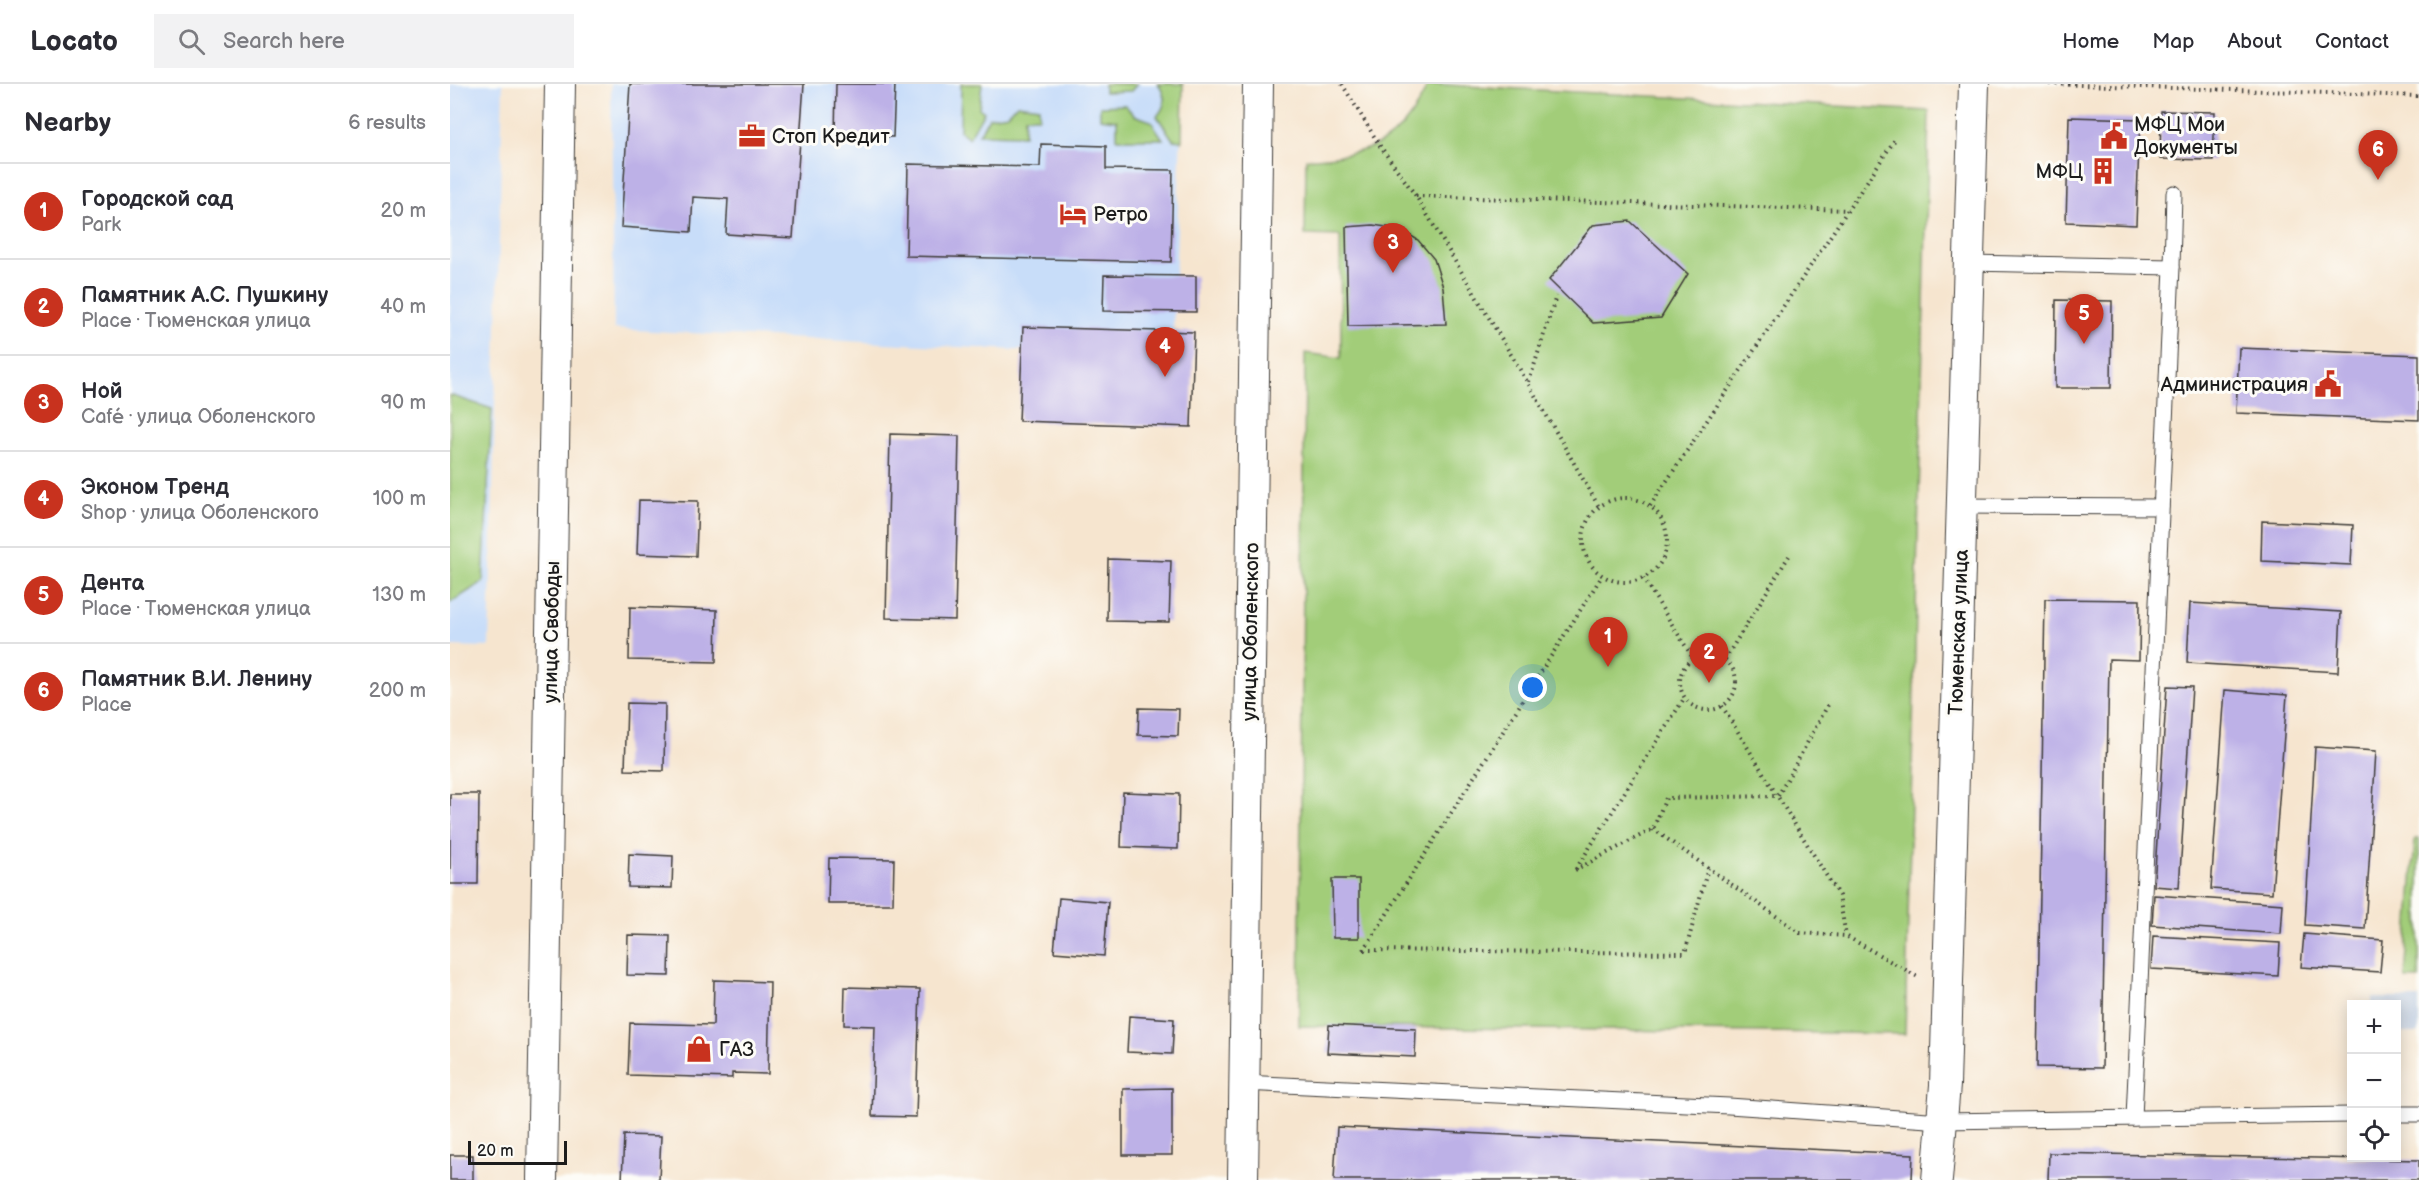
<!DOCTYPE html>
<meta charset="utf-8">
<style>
:root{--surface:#fff;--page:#f2f2f3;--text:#2b2b33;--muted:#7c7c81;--line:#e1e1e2;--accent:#c8321e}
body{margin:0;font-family:"Balsamiq Sans",sans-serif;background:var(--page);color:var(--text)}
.controls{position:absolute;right:18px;bottom:18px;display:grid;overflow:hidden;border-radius:0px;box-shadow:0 3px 15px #0003}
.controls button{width:54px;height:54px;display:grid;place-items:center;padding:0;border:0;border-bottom:2px solid var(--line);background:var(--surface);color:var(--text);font:30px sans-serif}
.scale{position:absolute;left:18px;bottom:15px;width:99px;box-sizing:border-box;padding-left:6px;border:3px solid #1c1c1c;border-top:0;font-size:16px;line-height:21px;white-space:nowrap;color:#1c1c1c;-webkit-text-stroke:4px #fdfcf7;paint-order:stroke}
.you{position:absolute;left:1083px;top:604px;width:21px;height:21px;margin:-15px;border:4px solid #fff;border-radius:50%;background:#1a73e8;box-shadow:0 0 0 9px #1a73e833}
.badge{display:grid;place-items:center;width:39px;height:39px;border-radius:50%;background:var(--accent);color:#fff;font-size:20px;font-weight:700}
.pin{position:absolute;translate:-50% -50px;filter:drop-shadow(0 2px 3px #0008)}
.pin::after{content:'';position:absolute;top:32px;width:21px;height:18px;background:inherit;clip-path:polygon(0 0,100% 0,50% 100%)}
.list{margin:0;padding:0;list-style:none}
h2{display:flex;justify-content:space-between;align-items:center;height:78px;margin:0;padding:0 24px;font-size:26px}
h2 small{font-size:20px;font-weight:400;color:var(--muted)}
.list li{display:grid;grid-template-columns:39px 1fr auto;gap:18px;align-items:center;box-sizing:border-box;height:96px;padding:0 24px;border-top:2px solid var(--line)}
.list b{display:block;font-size:22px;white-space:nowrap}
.list p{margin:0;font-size:20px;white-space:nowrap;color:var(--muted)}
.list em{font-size:20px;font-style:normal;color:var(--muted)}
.icon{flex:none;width:33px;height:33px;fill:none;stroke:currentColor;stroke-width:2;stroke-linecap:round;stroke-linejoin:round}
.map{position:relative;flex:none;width:1969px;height:1096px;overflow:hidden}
header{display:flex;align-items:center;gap:36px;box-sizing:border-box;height:84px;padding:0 30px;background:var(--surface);border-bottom:2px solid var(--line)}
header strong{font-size:28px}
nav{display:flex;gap:33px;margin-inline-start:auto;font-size:21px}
.search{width:420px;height:54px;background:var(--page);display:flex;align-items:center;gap:15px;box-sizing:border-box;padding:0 21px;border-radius:0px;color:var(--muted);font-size:22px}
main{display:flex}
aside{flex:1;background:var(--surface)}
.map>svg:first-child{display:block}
.built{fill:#c8ddf9}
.industrial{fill:#b6c6de}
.green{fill:#a2cd79;stroke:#5f744a;stroke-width:1.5}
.building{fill:#bdb1e7}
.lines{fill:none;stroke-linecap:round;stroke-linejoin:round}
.lane-casing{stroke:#3d3a37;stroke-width:17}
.street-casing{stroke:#3d3a37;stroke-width:32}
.path{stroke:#3d3a37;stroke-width:4;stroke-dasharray:1.5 4.5;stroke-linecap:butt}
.lane{stroke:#fff;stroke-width:15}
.street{stroke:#fff;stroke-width:30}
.labels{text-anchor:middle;stroke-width:6;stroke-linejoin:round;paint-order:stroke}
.poi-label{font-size:20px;fill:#1c1c1c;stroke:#fdfcf7;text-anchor:start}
.street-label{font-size:20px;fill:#1c1c1c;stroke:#fdfcf7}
</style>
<header>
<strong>Locato</strong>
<div class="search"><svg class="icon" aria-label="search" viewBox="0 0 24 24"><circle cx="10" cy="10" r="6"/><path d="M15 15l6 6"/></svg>Search here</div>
<nav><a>Home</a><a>Map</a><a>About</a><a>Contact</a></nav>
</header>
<main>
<aside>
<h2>Nearby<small>6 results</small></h2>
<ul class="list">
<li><span class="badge">1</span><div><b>Городской сад</b><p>Park</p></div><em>20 m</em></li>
<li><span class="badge">2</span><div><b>Памятник А.С. Пушкину</b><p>Place · Тюменская улица</p></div><em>40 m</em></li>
<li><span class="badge">3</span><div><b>Ной</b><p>Café · улица Оболенского</p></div><em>90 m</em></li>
<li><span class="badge">4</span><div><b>Эконом Тренд</b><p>Shop · улица Оболенского</p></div><em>100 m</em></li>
<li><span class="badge">5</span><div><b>Дента</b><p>Place · Тюменская улица</p></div><em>130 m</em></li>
<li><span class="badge">6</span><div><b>Памятник В.И. Ленину</b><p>Place</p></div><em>200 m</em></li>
</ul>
</aside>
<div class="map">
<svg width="1969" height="1096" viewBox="0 0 1969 1096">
<rect width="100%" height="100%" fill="#fdfcf7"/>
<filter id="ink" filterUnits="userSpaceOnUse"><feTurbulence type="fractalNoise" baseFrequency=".0167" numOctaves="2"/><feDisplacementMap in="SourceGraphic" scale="12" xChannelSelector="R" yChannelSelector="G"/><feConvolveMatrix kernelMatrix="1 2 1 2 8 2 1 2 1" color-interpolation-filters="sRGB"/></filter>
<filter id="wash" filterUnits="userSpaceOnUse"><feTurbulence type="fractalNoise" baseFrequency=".008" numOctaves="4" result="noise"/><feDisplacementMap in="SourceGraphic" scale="24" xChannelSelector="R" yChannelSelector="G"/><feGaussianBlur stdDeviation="1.35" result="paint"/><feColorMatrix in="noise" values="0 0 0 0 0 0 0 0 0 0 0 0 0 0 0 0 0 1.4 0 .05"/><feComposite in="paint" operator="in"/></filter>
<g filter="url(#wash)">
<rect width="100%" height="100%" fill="#f6e5cf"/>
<!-- built -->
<g class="built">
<polygon points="0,0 53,0 39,563 0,562"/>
<polygon points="161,0 733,0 722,274 164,245"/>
</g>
<!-- industrial -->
<polygon class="industrial" points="1922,914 1969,914 1969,949 1947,949 1946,920 1922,920"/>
<!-- green -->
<g class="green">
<polygon points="511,0 532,0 529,24 534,28 519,54 510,47"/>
<polygon points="654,0 687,0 681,7 654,8"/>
<path d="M708,0H733L732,57L723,56L707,32C717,21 716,12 708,0Z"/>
<path d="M978,0L1479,27L1455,950L849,942L855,269L891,274L890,152L855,151L856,75C918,70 951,63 978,0Z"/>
<polygon points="567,20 589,23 589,33 575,33 574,51 529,50 539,33 558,30"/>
<polygon points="675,21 684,31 701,37 713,55 667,55 667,36 650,34 650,22"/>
<polygon points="0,311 42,325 33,498 0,519"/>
<polygon points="1965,755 1969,755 1969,895 1955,895"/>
</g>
<g id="blocks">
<!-- building -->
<g class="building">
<polygon points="180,0 354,0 343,154 276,150 278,115 243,113 241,148 171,143"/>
<polygon points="386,0 445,0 443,53 385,52"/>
<polygon points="1711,27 1765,28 1763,76 1710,75"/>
<polygon points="1619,33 1690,35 1686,141 1616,138"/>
<polygon points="591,60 656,62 656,85 723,86 721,178 456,172 458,80 590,83"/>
<polygon points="1180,137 1238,190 1211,234 1143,239 1099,196 1143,141"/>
<polygon points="923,141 950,145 968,156 984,175 993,203 996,240 898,242 896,143"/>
<polygon points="654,191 746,192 746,228 653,227"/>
<polygon points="1606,216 1662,217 1661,304 1605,304"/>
<polygon points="573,243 744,248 741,343 569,337"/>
<polygon points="1789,264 1969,271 1969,336 1786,329"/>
<polygon points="440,350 509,352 505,536 436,534"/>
<polygon points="189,416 248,417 246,472 187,470"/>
<polygon points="1812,437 1903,441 1901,481 1811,477"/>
<polygon points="658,475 721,477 719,538 657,537"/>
<polygon points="1595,515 1690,516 1689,576 1659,575 1652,984 1587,983"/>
<polygon points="1740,519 1891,528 1888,588 1737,579"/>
<polygon points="180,523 267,526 266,578 179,576"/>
<polygon points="1717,602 1742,603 1729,804 1704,802"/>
<polygon points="1775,606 1837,611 1822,809 1761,805"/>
<polygon points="177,619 215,620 214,687 175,686"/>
<polygon points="689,624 729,625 728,652 688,651"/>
<polygon points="1865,663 1926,667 1915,845 1855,841"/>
<polygon points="673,708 729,710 728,765 671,763"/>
<polygon points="0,710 29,710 28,800 0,800"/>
<polygon points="179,770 223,772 222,804 178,803"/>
<polygon points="379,774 444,775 443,820 378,820"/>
<polygon points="882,795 909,795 909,854 883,854"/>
<polygon points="1704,811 1833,820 1831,850 1702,841"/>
<polygon points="609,814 658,818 654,872 604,868"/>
<polygon points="1854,850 1933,856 1930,888 1851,883"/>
<polygon points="178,851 220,852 219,892 177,891"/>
<polygon points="1703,852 1830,859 1828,892 1701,885"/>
<polygon points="264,896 320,898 318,990 282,989 282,994 178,991 180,939 263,941"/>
<polygon points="395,903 470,905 466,1033 422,1032 425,942 394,941"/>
<polygon points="679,932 724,935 722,970 677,968"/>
<polygon points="879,941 966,945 965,973 877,969"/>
<polygon points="722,1004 722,1071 673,1071 673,1005"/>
<polygon points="887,1043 1463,1070 1462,1096 884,1096"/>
<polygon points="174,1051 211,1052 209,1096 172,1096"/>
<polygon points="1599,1069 1969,1076 1969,1096 1598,1096"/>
<rect x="0" y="1071" width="23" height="25"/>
</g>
</g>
</g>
<g filter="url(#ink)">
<use href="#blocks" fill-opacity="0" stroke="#3d3a37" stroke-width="1.5"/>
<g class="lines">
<defs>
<g id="lane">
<polyline points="1519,179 1722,183 1724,109"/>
<polyline points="1512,422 1711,423"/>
<polyline points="794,999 1279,1022 1492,1037 1902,1031"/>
<polyline points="1946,1030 1969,1030"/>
<polyline points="1684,1034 1722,183"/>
</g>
<g id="street">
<polyline points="92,1096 110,0"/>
<polyline points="793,1096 808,0"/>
<polyline points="1487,1096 1495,1001 1524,0"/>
</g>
</defs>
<!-- lane casing -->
<use href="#lane" class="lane-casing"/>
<!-- street casing -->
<use href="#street" class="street-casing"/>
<!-- path -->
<g class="path">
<polyline points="892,0 930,62 966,112 1078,299 1149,423"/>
<polyline points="1600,0 1969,12"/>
<polyline points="966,112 1398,126"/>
<polyline points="1079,298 1106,212"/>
<circle cx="1175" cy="456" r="42"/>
<polyline points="1200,422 1446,54"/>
<polyline points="1193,494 1243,574"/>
<circle cx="1258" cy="598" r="28"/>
<polyline points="1275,575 1339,472"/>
<polyline points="1272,622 1389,812 1396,852"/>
<polyline points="1203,745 1350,849 1396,852 1468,893"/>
<polyline points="1126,785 1235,613"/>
<polyline points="1125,786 1203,745 1216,714 1328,712 1378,621"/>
<polyline points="914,866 1152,492"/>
<polyline points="914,866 1235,869 1258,784"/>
</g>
<!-- lane -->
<use href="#lane" class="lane"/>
<!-- street -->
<use href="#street" class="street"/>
</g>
</g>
<!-- icons -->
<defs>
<symbol id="office-bare" viewBox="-9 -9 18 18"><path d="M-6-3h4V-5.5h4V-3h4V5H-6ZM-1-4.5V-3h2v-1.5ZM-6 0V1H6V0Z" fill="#c8321e" stroke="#fdfcf7" stroke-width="2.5" paint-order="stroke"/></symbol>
<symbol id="civic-bare" viewBox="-9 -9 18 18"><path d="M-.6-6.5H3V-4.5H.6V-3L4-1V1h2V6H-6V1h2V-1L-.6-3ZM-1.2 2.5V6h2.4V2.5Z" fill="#c8321e" stroke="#fdfcf7" stroke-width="2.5" paint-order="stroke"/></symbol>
<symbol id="building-bare" viewBox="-9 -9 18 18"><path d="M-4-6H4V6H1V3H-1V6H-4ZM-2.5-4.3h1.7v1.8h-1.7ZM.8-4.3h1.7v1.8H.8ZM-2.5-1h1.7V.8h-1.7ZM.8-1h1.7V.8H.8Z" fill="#c8321e" stroke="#fdfcf7" stroke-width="2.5" paint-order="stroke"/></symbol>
<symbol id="hotel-bare" viewBox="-9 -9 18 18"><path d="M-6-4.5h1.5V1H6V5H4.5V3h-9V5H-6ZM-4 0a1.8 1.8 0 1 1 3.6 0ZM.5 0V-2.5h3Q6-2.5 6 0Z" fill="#c8321e" stroke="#fdfcf7" stroke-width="2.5" paint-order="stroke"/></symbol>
<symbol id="shop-bare" viewBox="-9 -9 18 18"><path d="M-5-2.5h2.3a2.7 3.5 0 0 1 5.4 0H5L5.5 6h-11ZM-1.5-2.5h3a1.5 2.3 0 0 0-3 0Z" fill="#c8321e" stroke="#fdfcf7" stroke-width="2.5" paint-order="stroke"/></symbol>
</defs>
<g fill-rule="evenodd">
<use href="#office-bare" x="283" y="33" width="38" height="38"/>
<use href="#civic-bare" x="1645" y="33" width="38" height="38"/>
<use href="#building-bare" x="1634" y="68" width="38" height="38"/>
<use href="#hotel-bare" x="604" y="111" width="38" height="38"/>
<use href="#civic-bare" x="1859" y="281" width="38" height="38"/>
<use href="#shop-bare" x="230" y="946" width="38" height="38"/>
</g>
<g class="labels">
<!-- poi labels -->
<g class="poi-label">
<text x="1684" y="47">МФЦ Мои<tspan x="1684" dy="23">Документы</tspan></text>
<text x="322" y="59">Стоп Кредит</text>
<text x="1633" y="94" text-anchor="end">МФЦ</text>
<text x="643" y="137">Ретро</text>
<text x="1858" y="307" text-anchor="end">Администрация</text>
<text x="269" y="972">ГАЗ</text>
</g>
<!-- street labels -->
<g class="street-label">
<text transform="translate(101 548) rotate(-89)" y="7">улица Свободы</text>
<text transform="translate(800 548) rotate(-89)" y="7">улица Оболенского</text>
<text transform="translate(1508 548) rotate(-88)" y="7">Тюменская улица</text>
</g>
</g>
</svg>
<div class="controls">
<button>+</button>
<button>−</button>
<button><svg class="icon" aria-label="locate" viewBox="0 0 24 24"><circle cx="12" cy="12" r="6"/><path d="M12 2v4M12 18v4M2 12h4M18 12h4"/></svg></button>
</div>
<div class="scale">20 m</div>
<div class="you"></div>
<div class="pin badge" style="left:1158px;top:583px">1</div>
<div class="pin badge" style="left:1259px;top:599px">2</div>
<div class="pin badge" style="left:943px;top:189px">3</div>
<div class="pin badge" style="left:715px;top:293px">4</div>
<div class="pin badge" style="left:1634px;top:260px">5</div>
<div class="pin badge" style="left:1928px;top:96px">6</div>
</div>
</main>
